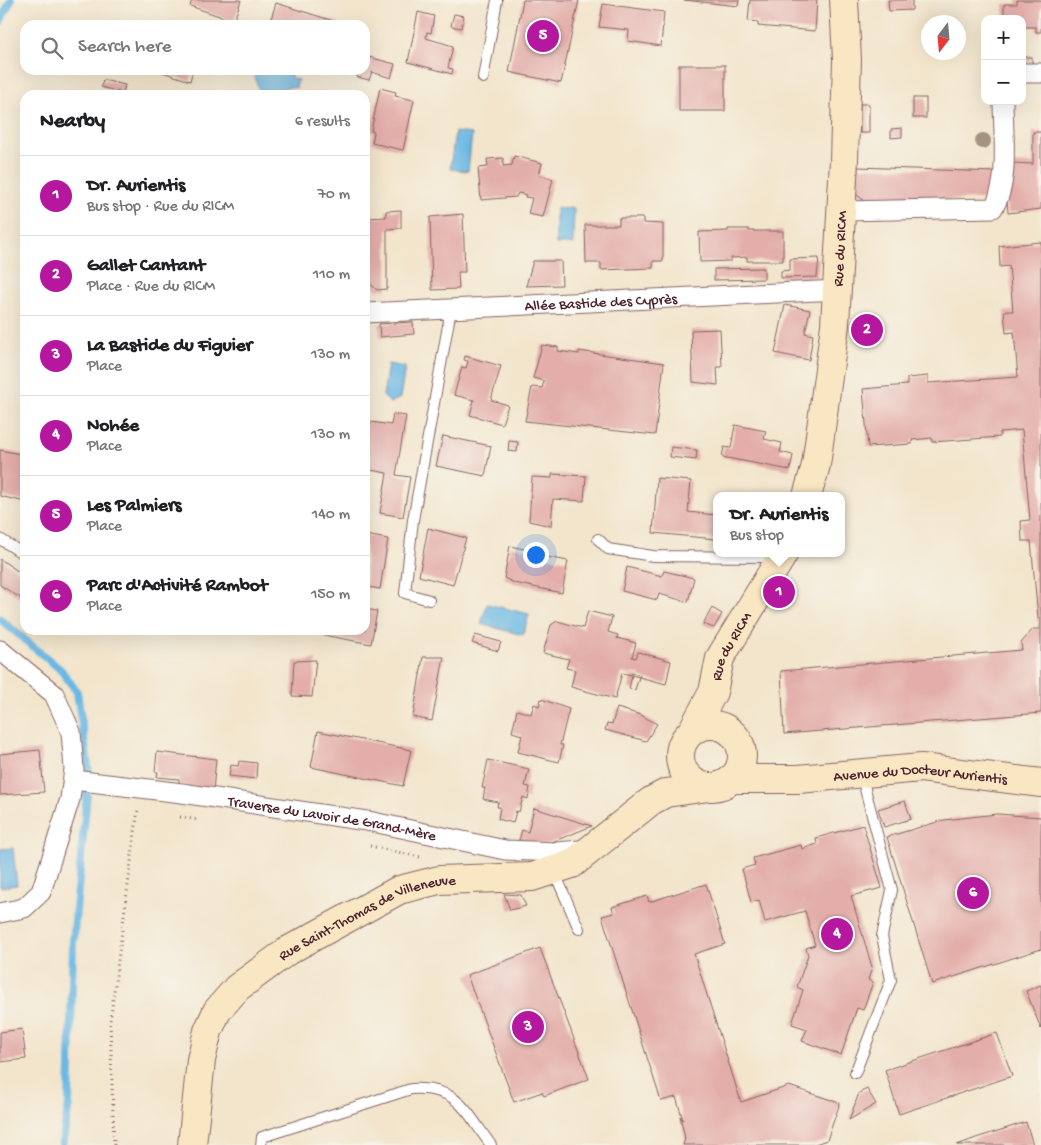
<!DOCTYPE html>
<meta charset="utf-8">
<style>
:root{--surface:#fff;--page:#f6f6f6;--text:#202124;--muted:#757577;--line:#e0e0e0;--accent:#b5179e}
body{margin:0;font-family:"Gochi Hand",sans-serif;background:var(--page);color:var(--text)}
.controls{position:absolute;right:15px;top:15px;display:grid;overflow:hidden;border-radius:10px;box-shadow:0 5px 20px #0002}
.controls button{width:45px;height:45px;display:grid;place-items:center;padding:0;border:0;border-bottom:1px solid var(--line);background:var(--surface);color:var(--text);font:25px sans-serif}
.compass{position:absolute;left:921px;top:15px;width:45px;height:45px;border-radius:50%;background:var(--surface);box-shadow:0 5px 20px #0002;rotate:196deg}
.you{position:absolute;left:535px;top:554px;width:18px;height:18px;margin:-12px;border:4px solid #fff;border-radius:50%;background:#1a73e8;box-shadow:0 0 0 8px #1a73e833}
.badge{display:grid;place-items:center;width:32px;height:32px;border-radius:50%;background:var(--accent);color:#fff;font-size:16px;font-weight:700}
.pin{position:absolute;translate:-50% -50%;border:2px solid #fff;box-shadow:0 1px 5px #0006}
.popup{position:absolute;left:713px;top:492px;width:132px;height:65px;box-sizing:border-box;display:grid;place-content:center;border-radius:10px;background:var(--surface);filter:drop-shadow(0 1px 4px #0005);font-size:16px;white-space:nowrap;color:var(--muted)}
.popup b{font-size:19px;color:var(--text)}
.popup::after{content:'';position:absolute;left:50%;top:100%;margin-left:-10px;border:10px solid transparent;border-top-color:var(--surface)}
.list{margin:0;padding:0;list-style:none}
h2{display:flex;justify-content:space-between;align-items:center;height:65px;margin:0;padding:0 20px;font-size:21px}
h2 small{font-size:16px;font-weight:400;color:var(--muted)}
.list li{display:grid;grid-template-columns:32px 1fr auto;gap:15px;align-items:center;box-sizing:border-box;height:80px;padding:0 20px;border-top:1px solid var(--line)}
.list b{display:block;font-size:19px;white-space:nowrap}
.list p{margin:0;font-size:16px;white-space:nowrap;color:var(--muted)}
.list em{font-size:16px;font-style:normal;color:var(--muted)}
.icon{flex:none;width:28px;height:28px;fill:none;stroke:currentColor;stroke-width:2;stroke-linecap:round;stroke-linejoin:round}
.map{position:relative;flex:none;width:1041px;height:1145px;overflow:hidden}
.search{position:absolute;background:var(--surface);box-shadow:0 5px 20px #0002;left:20px;top:20px;width:350px;height:55px;display:flex;align-items:center;gap:12px;box-sizing:border-box;padding:0 18px;border-radius:15px;color:var(--muted);font-size:19px}
.panel{position:absolute;background:var(--surface);box-shadow:0 5px 20px #0002;left:20px;top:90px;width:350px;height:545px;border-radius:15px}
.map>svg:first-child{display:block}
.water{fill:#6ab8e4;stroke:#5a6c88}
.lines{fill:none;stroke-linecap:round;stroke-linejoin:round}
.stream{stroke:#6ab8e4;stroke-width:8}
.building{fill:#e3ada9}
.service-casing{stroke:#856463;stroke-width:12}
.minor-casing{stroke:#856463;stroke-width:21}
.secondary-casing{stroke:#856463;stroke-width:30}
.path{stroke:#856463;stroke-width:3;stroke-dasharray:1 4;stroke-linecap:butt}
.service{stroke:#fff;stroke-width:10}
.minor{stroke:#fff;stroke-width:19}
.secondary{stroke:#f9e7c3;stroke-width:28}
.tree{fill:#a4937e}
.labels{text-anchor:middle;stroke-width:5;stroke-linejoin:round;paint-order:stroke}
.street-label{font-size:15px;fill:#4a1f2b;stroke:#f7f3e8}
</style>
<div class="map">
<svg width="1041" height="1145" viewBox="0 0 1041 1145">
<rect width="100%" height="100%" fill="#f7f3e8"/>
<filter id="ink" filterUnits="userSpaceOnUse"><feTurbulence type="fractalNoise" baseFrequency=".02" numOctaves="2"/><feDisplacementMap in="SourceGraphic" scale="10" xChannelSelector="R" yChannelSelector="G"/><feConvolveMatrix kernelMatrix="1 2 1 2 8 2 1 2 1" color-interpolation-filters="sRGB"/></filter>
<filter id="wash" filterUnits="userSpaceOnUse"><feTurbulence type="fractalNoise" baseFrequency=".0096" numOctaves="4" result="noise"/><feDisplacementMap in="SourceGraphic" scale="20" xChannelSelector="R" yChannelSelector="G"/><feGaussianBlur stdDeviation="1.12" result="paint"/><feColorMatrix in="noise" values="0 0 0 0 0 0 0 0 0 0 0 0 0 0 0 0 0 1.4 0 .05"/><feComposite in="paint" operator="in"/></filter>
<g filter="url(#wash)">
<rect width="100%" height="100%" fill="#f2e5cc"/>
<!-- water -->
<g class="water">
<polygon points="266,70 284,70 291,75 291,78 298,80 296,88 289,87 260,93 254,75"/>
<polygon points="455,132 472,134 468,171 450,169"/>
<polygon points="574,208 573,244 556,244 556,209"/>
<polygon points="388,364 405,367 400,398 390,403 383,396"/>
<polygon points="487,604 529,614 523,635 481,624"/>
<polygon points="13,848 17,885 0,887 0,849"/>
</g>
<g class="lines">
<!-- stream -->
<g class="stream">
<polyline points="0,22 11,0"/>
<polyline points="0,619 61,670 77,692 89,773 73,942 69,1104 62,1145"/>
</g>
</g>
<g id="blocks">
<!-- building -->
<g class="building">
<polygon points="192,0 241,0 234,21 190,6"/>
<polygon points="523,0 579,0 561,83 509,72"/>
<polygon points="684,0 739,0 738,6"/>
<polygon points="750,0 817,0 815,31 758,26 758,22 748,21"/>
<polygon points="888,0 912,0 912,10 889,11"/>
<polygon points="1017,0 1041,0 1041,32 1036,32 1036,27 1022,27 1022,19 1004,19 1004,4 1017,4"/>
<polygon points="276,3 340,23 339,25 269,25"/>
<polygon points="603,4 664,12 661,46 628,41 629,30 599,27"/>
<polygon points="418,12 434,16 431,33 427,32 426,38 453,46 448,68 453,69 452,74 408,62"/>
<polygon points="454,14 464,16 461,28 451,26"/>
<polygon points="365,56 395,64 391,78 372,72 369,80 357,77 359,70 365,70"/>
<rect x="1022" y="57" width="10" height="7"/>
<rect x="679" y="65" width="46" height="46"/>
<polygon points="156,70 193,70 190,81"/>
<polygon points="103,80 125,85 123,93 101,87"/>
<polygon points="380,88 396,92 395,96 414,100 403,150 372,143 374,132 371,131"/>
<rect x="913" y="98" width="13" height="20"/>
<rect x="860" y="104" width="9" height="29"/>
<polygon points="902,128 902,137 891,138 891,129"/>
<polygon points="1033,132 1041,132 1041,209 1008,213 1006,187 1011,188 1011,163 1033,164"/>
<polygon points="514,156 542,163 539,175 553,179 543,217 528,214 532,198 525,197 526,195 518,193 516,197 481,200 478,168 488,167 487,159 503,158 503,166 512,165"/>
<polygon points="858,167 995,172 993,195 986,199 866,202 856,194"/>
<polygon points="401,210 401,228 387,229 387,289 377,290 365,279 365,218 386,217 386,211"/>
<polygon points="463,214 465,272 458,272 459,289 432,290 430,217"/>
<polygon points="619,218 643,218 643,223 663,224 663,261 653,261 653,268 601,270 601,263 586,263 585,225 619,225"/>
<polygon points="728,229 749,229 749,231 783,231 783,261 747,261 747,257 731,258 731,261 700,262 699,232 728,231"/>
<polygon points="1041,242 1041,713 784,734 781,671 1022,650 1021,643 1033,629 1039,629 1031,541 1022,541 1021,521 1030,520 1022,430 1000,432 1000,437 932,442 932,438 912,440 912,444 868,447 863,389 907,385 907,378 928,376 928,383 1018,377 1014,332 1006,333 1004,311 1013,311 1009,266 1000,267 999,246"/>
<polygon points="819,258 817,277 781,278 781,271 790,270 790,259"/>
<polygon points="533,261 561,261 562,285 526,286"/>
<polygon points="764,268 764,279 714,280 714,269"/>
<polygon points="785,305 810,310 805,333 813,335 809,360 775,353"/>
<polygon points="413,322 414,334 380,337 379,324"/>
<polygon points="875,325 876,334 860,335 859,327"/>
<polygon points="720,329 722,367 717,367 718,385 693,382 691,330"/>
<polygon points="542,345 558,347 558,351 579,354 579,351 664,363 655,435 525,421 532,387 542,388 544,381 533,378"/>
<polygon points="465,356 501,366 491,400 508,405 502,424 470,415 474,400 454,395 462,367 466,368 468,361 464,360"/>
<polygon points="393,414 406,416 396,475 410,477 403,517 380,513 387,473 365,469 365,421 391,425"/>
<polygon points="735,425 766,431 764,439 782,443 780,452 793,455 790,470 722,457 724,447 731,448"/>
<polygon points="443,436 491,446 485,476 436,466"/>
<polygon points="509,441 518,442 517,452 508,451"/>
<polygon points="671,447 697,450 696,460 670,457"/>
<polygon points="0,450 25,455 25,502 0,496"/>
<polygon points="552,474 586,476 584,501 553,499 551,526 529,521 532,477 552,478"/>
<polygon points="657,478 691,481 688,512 716,515 716,539 653,533"/>
<polygon points="428,528 466,538 453,585 419,576"/>
<polygon points="365,535 388,539 380,589 367,587 366,593"/>
<polygon points="510,546 547,554 547,557 568,561 562,593 514,583 504,578"/>
<polygon points="0,559 25,576 25,601 0,585"/>
<polygon points="627,567 662,576 664,571 694,578 688,602 659,594 657,600 622,591"/>
<polygon points="712,608 722,614 714,628 703,624"/>
<polygon points="365,609 377,611 371,644 323,635 324,630 365,630"/>
<polygon points="588,611 612,617 608,632 618,635 617,638 636,643 632,657 636,658 638,652 671,661 666,684 639,677 640,675 632,673 631,675 622,673 615,699 571,687 575,670 566,668 569,659 543,653 551,625 557,621 583,628"/>
<polygon points="475,635 501,642 498,651 472,643"/>
<polygon points="423,657 444,657 432,721 413,717"/>
<polygon points="316,660 312,697 292,696 294,661"/>
<polygon points="632,675 639,677 635,690 629,689"/>
<polygon points="541,699 569,709 560,745 563,745 559,762 518,752 522,735 512,732 517,710 531,714 534,704 539,706"/>
<polygon points="617,708 641,715 657,724 646,741 605,730 607,723 612,724"/>
<polygon points="318,731 411,750 403,786 311,767"/>
<polygon points="40,750 44,792 0,795 0,754"/>
<polygon points="157,752 216,759 213,791 179,784 179,779 157,777 158,772 155,772"/>
<polygon points="488,760 529,769 525,786 530,787 528,799 523,797 519,812 516,811 513,823 498,819 500,807 497,807 498,802 483,799 485,788 482,788"/>
<polygon points="239,761 257,763 256,779 229,776 231,765 238,766"/>
<polygon points="905,801 911,819 884,827 878,809"/>
<polygon points="534,808 592,826 547,844 518,843 522,830 528,832"/>
<polygon points="997,814 1041,817 1041,949 932,984 887,837 944,820"/>
<polygon points="863,825 882,888 851,896 872,967 868,980 873,982 863,1010 857,1008 841,1055 802,1041 807,1029 792,1024 803,990 797,987 808,955 806,948 815,945 805,911 765,922 759,900 751,902 742,869 755,865 753,858 801,845 802,849 817,844 816,838"/>
<polygon points="706,884 725,944 694,954 741,1102 789,1086 840,1103 827,1140 812,1145 683,1145 685,1139 680,1116 683,1120 676,1097 661,1101 602,916 614,913 612,907 647,896 649,902"/>
<polygon points="504,894 521,895 526,906 510,910"/>
<polygon points="540,948 589,1079 544,1096 542,1092 514,1102 467,975"/>
<polygon points="1041,985 1041,1029 1026,991"/>
<polygon points="22,1029 26,1059 0,1062 0,1032"/>
<polygon points="997,1033 1012,1076 899,1114 885,1070"/>
<polygon points="867,1089 876,1104 849,1120 859,1093"/>
<polygon points="1026,1122 1033,1145 957,1145 976,1138"/>
</g>
</g>
</g>
<g filter="url(#ink)">
<use href="#blocks" fill-opacity="0" stroke="#856463" stroke-width="1"/>
<g class="lines">
<defs>
<g id="service">
<polyline points="483,78 497,0"/>
<polyline points="0,539 25,555"/>
<polyline points="598,539 608,549 653,556 779,557"/>
<polyline points="429,600 405,593 413,520 451,309"/>
<polyline points="554,871 579,929"/>
<polyline points="855,1073 891,980 882,936 892,890 861,774"/>
<path d="M261,1145L262,1137L411,1089C459,1086 466,1112 491,1145"/>
</g>
<g id="minor">
<polyline points="1022,73 1041,73"/>
<path d="M841,211L993,208C1010,184 1003,131 1003,101"/>
<path id="s1" d="M365,313L838,290"/>
<polyline points="0,650 54,694 71,732 74,769 70,799 41,892 24,908 0,913"/>
<path id="s2" d="M74,780L182,793L373,822L505,850L557,852L591,849"/>
</g>
<g id="secondary">
<path id="s3" d="M807,496L816,465L835,325L844,160L847,60L844,0"/>
<circle cx="711" cy="756" r="31"/>
<path id="s4" d="M692,731L713,692L720,658L784,553"/>
<path id="s5" d="M732,779H798L921,768L1041,783"/>
<path id="s6" d="M192,1145L201,1060L208,1031L217,1011L237,988L289,950L399,890L439,880L532,877L572,864L651,801L666,793L709,787"/>
</g>
</defs>
<!-- service casing -->
<use href="#service" class="service-casing"/>
<!-- minor casing -->
<use href="#minor" class="minor-casing"/>
<!-- secondary casing -->
<use href="#secondary" class="secondary-casing"/>
<!-- path -->
<g class="path">
<polyline points="180,817 198,820"/>
<polyline points="370,846 420,857"/>
<polyline points="114,1145 110,1022 138,809"/>
</g>
<!-- service -->
<use href="#service" class="service"/>
<!-- minor -->
<use href="#minor" class="minor"/>
<!-- secondary -->
<use href="#secondary" class="secondary"/>
</g>
<!-- trees -->
<circle class="tree" cx="983" cy="141" r="8"/>
</g>
<g class="labels">
<!-- street labels -->
<g class="street-label">
<text dy="5" stroke="none"><textPath href="#s3" startOffset="250">Rue du RICM</textPath></text>
<text dy="5" stroke="none"><textPath href="#s1" startOffset="236">Allée Bastide des Cyprès</textPath></text>
<text dy="5" stroke="none"><textPath href="#s4" startOffset="94">Rue du RICM</textPath></text>
<text dy="5" stroke="none"><textPath href="#s5" startOffset="189">Avenue du Docteur Aurientis</textPath></text>
<text dy="5" stroke="none"><textPath href="#s2" startOffset="261">Traverse du Lavoir de Grand-Mère</textPath></text>
<text dy="5" stroke="none"><textPath href="#s6" startOffset="318">Rue Saint-Thomas de Villeneuve</textPath></text>
</g>
</g>
</svg>
<div class="controls">
<button>+</button>
<button>−</button>
</div>
<svg class="compass" viewBox="-18 -18 36 36"><path d="M0-13l5 13h-10z" fill="#e53935"/><path d="M0 13l5-13h-10z" fill="#757577"/></svg>
<div class="you"></div>
<div class="pin badge" style="left:779px;top:592px">1</div>
<div class="popup"><b>Dr. Aurientis</b>Bus stop</div>
<div class="pin badge" style="left:867px;top:330px">2</div>
<div class="pin badge" style="left:528px;top:1027px">3</div>
<div class="pin badge" style="left:837px;top:934px">4</div>
<div class="pin badge" style="left:543px;top:36px">5</div>
<div class="pin badge" style="left:973px;top:893px">6</div>
<div class="search"><svg class="icon" aria-label="search" viewBox="0 0 24 24"><circle cx="10" cy="10" r="6"/><path d="M15 15l6 6"/></svg>Search here</div>
<section class="panel">
<h2>Nearby<small>6 results</small></h2>
<ul class="list">
<li><span class="badge">1</span><div><b>Dr. Aurientis</b><p>Bus stop · Rue du RICM</p></div><em>70 m</em></li>
<li><span class="badge">2</span><div><b>Gallet Cantant</b><p>Place · Rue du RICM</p></div><em>110 m</em></li>
<li><span class="badge">3</span><div><b>La Bastide du Figuier</b><p>Place</p></div><em>130 m</em></li>
<li><span class="badge">4</span><div><b>Nohée</b><p>Place</p></div><em>130 m</em></li>
<li><span class="badge">5</span><div><b>Les Palmiers</b><p>Place</p></div><em>140 m</em></li>
<li><span class="badge">6</span><div><b>Parc d'Activité Rambot</b><p>Place</p></div><em>150 m</em></li>
</ul>
</section>
</div>
